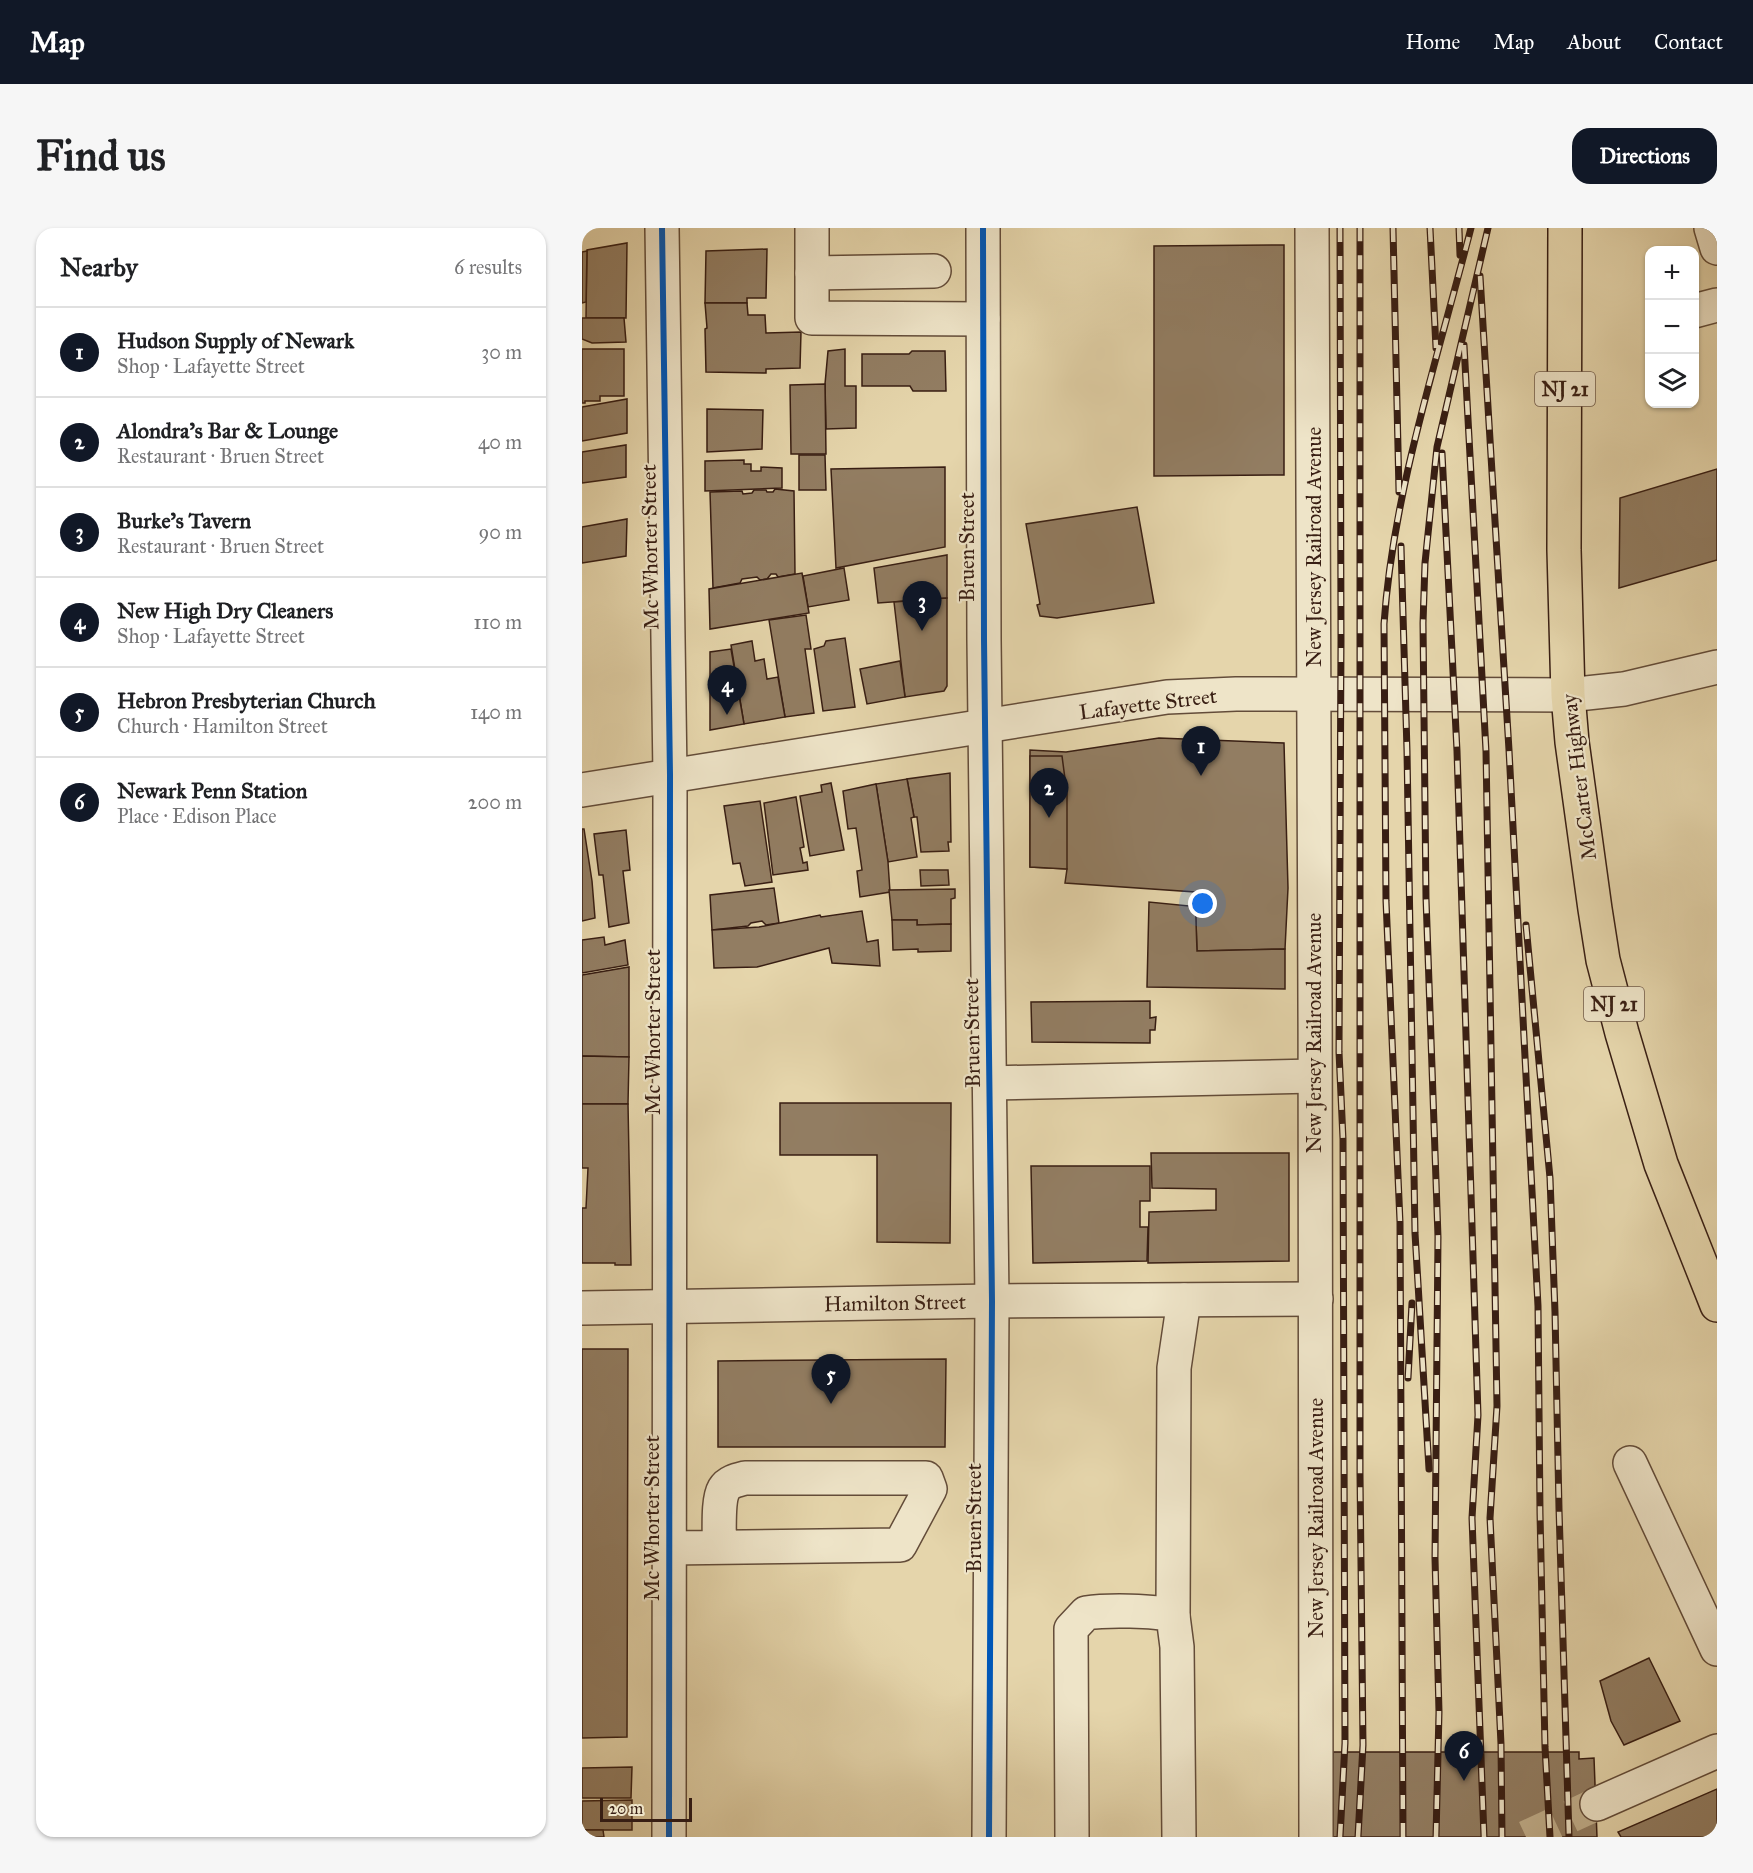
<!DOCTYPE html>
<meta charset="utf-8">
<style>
:root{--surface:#fff;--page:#f6f6f6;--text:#202124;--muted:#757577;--line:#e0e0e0;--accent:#111827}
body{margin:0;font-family:"IM FELL Great Primer",serif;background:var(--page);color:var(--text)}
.controls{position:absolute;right:18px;top:18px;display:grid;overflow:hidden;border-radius:12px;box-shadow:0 2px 4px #0004}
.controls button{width:54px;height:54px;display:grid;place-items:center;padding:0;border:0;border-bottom:2px solid var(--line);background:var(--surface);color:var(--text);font:30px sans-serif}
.scale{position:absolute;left:18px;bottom:15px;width:92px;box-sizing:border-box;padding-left:6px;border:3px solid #381e13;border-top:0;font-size:16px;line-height:21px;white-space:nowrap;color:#381e13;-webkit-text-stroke:4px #eee4c8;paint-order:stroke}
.you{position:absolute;left:621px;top:676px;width:21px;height:21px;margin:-15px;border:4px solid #fff;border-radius:50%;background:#1a73e8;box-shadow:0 0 0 9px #1a73e833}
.badge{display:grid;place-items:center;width:39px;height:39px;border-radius:50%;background:var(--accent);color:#fff;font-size:20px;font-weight:700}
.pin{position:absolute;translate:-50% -50px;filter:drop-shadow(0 2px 3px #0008)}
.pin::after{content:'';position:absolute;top:32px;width:21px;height:18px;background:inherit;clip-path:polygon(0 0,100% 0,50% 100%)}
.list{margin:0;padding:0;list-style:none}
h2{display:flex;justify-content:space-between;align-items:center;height:78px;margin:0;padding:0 24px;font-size:26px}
h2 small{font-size:20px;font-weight:400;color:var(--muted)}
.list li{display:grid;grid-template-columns:39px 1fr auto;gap:18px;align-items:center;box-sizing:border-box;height:90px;padding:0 24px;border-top:2px solid var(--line)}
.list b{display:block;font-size:22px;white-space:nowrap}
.list p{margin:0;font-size:20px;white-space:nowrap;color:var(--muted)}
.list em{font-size:20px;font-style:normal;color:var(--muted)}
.icon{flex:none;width:33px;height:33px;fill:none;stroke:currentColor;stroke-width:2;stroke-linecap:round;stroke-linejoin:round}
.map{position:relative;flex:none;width:1135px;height:1609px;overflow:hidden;border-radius:18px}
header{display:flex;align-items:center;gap:36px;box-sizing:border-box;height:84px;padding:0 30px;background:var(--accent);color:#fff}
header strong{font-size:28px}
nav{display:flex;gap:33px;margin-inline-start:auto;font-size:21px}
.intro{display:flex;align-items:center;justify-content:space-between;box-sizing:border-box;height:144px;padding:0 36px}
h1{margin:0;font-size:42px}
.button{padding:15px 27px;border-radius:18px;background:var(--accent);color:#fff;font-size:21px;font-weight:700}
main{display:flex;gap:36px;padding:0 36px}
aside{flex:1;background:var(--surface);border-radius:18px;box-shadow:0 2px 4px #0004}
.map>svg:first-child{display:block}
.building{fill:#927d62;stroke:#381e13;stroke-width:1.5}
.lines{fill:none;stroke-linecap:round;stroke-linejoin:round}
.minor-tunnel{stroke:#c2b08d;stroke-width:33;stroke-dasharray:33 16;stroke-linecap:butt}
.minor-casing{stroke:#634c39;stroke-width:36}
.major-casing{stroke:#381e13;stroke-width:36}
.minor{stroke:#eee4c8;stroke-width:33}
.major{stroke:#e5d5ab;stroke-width:33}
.rail-casing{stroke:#381e13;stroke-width:7}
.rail{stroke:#eee4c8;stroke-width:4.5;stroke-dasharray:14;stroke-linecap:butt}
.cycleway-casing{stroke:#eee4c8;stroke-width:10}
.cycleway{stroke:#0057b8;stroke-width:6}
.labels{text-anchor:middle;stroke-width:4.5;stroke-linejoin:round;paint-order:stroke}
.shield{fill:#eee4c8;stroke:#6f5949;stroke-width:1.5}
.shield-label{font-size:20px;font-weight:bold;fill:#381e13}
.street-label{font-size:21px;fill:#381e13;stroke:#eee4c8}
</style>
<header>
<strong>Map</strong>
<nav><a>Home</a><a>Map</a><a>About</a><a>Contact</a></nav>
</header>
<div class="intro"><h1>Find us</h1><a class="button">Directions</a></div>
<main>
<aside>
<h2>Nearby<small>6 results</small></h2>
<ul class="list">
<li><span class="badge">1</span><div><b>Hudson Supply of Newark</b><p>Shop · Lafayette Street</p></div><em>30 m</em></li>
<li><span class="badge">2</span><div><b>Alondra's Bar &amp; Lounge</b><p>Restaurant · Bruen Street</p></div><em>40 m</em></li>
<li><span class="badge">3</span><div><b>Burke's Tavern</b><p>Restaurant · Bruen Street</p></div><em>90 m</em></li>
<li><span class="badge">4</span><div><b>New High Dry Cleaners</b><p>Shop · Lafayette Street</p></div><em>110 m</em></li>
<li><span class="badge">5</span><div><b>Hebron Presbyterian Church</b><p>Church · Hamilton Street</p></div><em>140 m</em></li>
<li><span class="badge">6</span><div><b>Newark Penn Station</b><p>Place · Edison Place</p></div><em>200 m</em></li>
</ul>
</aside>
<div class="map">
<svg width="1135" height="1609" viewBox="0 0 1135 1609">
<rect width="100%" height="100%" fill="#e5d5ab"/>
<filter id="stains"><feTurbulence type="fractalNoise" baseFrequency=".00333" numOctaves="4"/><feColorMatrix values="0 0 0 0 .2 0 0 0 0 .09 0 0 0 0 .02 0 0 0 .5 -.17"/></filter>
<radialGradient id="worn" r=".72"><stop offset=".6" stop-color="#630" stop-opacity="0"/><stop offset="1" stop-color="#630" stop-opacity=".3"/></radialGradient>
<!-- building -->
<g class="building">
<polygon points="45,15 44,90 4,90 5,22"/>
<polygon points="702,17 702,247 572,248 572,18"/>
<polygon points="185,21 184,70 165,70 165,75 123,75 124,23"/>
<polygon points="5,23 4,74 0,75 0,24"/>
<polygon points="123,75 165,75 166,87 183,87 184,105 219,104 218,140 184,141 184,145 124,144 123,101 125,100"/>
<polygon points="0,90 42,90 44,114 10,115 0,111"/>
<polygon points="0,121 42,121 42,168 18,168 18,173 3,173 3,175 0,175"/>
<polygon points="263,121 263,158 274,158 274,200 244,201 243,156 246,123"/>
<polygon points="330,123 363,123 364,163 331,163 328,158 280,158 280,126 327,126"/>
<polygon points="243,156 244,226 209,226 208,157"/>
<polygon points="45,171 45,205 0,213 0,179"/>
<polygon points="125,181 181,182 180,221 125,224"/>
<polygon points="44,217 44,249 0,255 0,224"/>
<polygon points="217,227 243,227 244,262 217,262"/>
<polygon points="162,232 162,236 169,236 169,243 179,243 179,239 200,240 200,260 123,263 123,233"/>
<polygon points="363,239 363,319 254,340 249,241"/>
<polygon points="1135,241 1135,332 1037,360 1038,270"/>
<polygon points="193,261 212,263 213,346 196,349 194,346 189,346 185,351 178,352 175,349 160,351 158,355 131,360 128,264 160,263 161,266 170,265 172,262 184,262 185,264 191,264"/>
<polygon points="555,279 572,375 475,390 458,388 455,377 458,376 444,296"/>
<polygon points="45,291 44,328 0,335 0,299"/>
<polygon points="365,327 365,370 296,375 292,340"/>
<polygon points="262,340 267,372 226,379 221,348"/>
<polygon points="220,345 227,385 128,401 127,361"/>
<polygon points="365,370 365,458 362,463 323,469 312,374"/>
<polygon points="224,387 229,421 223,421 232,485 203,489 187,392"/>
<polygon points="263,410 273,479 241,483 232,421 242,418 244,413"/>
<polygon points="170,413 173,433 182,431 185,451 196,449 203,489 162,496 149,417"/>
<polygon points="149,421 162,496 128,502 128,424"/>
<polygon points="318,433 323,469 285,476 278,441"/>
<polygon points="577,510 702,515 706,660 703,721 615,723 613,664 483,655 485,641 448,639 448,522 484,524"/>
<polygon points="448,528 480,528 485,566 485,641 448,639"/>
<polygon points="368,545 369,614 366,614 367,623 339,624 335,589 332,589 325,551"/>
<polygon points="325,551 332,589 329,590 335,629 306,634 294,556"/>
<polygon points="249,555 262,622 228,628 218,568 240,564 239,557"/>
<polygon points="294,556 306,634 308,664 278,669 275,643 280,642 274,600 266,601 261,563"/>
<polygon points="214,569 222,619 218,620 221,635 225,634 226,642 191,647 182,575"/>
<polygon points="178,573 190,654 163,658 158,635 151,636 142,578"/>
<polygon points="0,601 2,601 10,653 13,690 0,693"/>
<polygon points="44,602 48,642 41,643 47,695 27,699 21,647 17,647 12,606"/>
<polygon points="338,642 366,642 367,657 339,658"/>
<polygon points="192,660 197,695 184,697 180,693 169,695 166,698 130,702 128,667"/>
<polygon points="373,661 373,670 369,671 369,696 335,697 335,692 310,692 307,662"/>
<polygon points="613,664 615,723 703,721 703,761 565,759 567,674 607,678"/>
<polygon points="280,683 285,714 296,712 298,738 250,735 247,720 175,739 132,740 130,702 177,699 238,687 239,689"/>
<polygon points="310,692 335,692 335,697 369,696 369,723 336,724 336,721 311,722"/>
<polygon points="22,709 23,717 43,712 46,737 0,745 0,712"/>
<polygon points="47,739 47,829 0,828 0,747"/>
<polygon points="568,773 568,790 574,789 573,802 568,802 568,815 450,814 449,774"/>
<polygon points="0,828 47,829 46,876 0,876"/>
<polygon points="198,875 369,875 368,1015 295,1014 295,927 198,927"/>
<polygon points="0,876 46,876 49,1037 33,1037 33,1035 0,1035 0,980 4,980 6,940 0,940"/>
<polygon points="569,925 707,925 707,1033 566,1035 567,984 634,982 634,961 570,960"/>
<polygon points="449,938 568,938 568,973 558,973 558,999 566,999 565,1033 451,1035"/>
<polygon points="0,1121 46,1121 45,1509 0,1510"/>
<polygon points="364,1131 363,1219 136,1219 136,1133"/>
<polygon points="1067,1430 1098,1493 1042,1517 1029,1493 1018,1453"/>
<polygon points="751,1524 997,1524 997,1531 1012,1530 1015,1609 748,1609"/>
<polygon points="50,1539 49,1570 0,1570 0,1540"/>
<polygon points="1135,1561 1135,1609 1039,1609 1036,1604"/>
<polygon points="50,1572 50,1602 0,1602 0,1573"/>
<polygon points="0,1602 21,1602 22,1609 0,1609"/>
</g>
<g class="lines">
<!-- minor-tunnel -->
<polyline class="minor-tunnel" points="944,1609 1015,1576"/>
<defs>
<g id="minor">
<polyline points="80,0 88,547 87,1609"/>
<polyline points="230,0 230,90 401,91"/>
<polyline points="401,0 402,412 410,1073 407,1609"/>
<path d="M730,0C733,536 734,1073 734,1609"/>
<polyline points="1129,0 1135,20"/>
<polyline points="230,45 352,43"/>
<polyline points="1112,83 1135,77"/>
<polyline points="0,562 585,469 654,466 986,467 1042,461 1135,439"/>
<polyline points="407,855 732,848"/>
<polyline points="0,1080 410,1073 734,1071"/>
<polyline points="1048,1235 1135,1421"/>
<path d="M87,1320L318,1317L348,1261L344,1250H163C155,1252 146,1254 142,1261C135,1273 138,1305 137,1319"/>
<polyline points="591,1388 592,1140 602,1072"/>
<polyline points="1015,1576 1135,1523"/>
<path d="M490,1609L489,1401L504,1385C523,1382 574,1382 591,1388L595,1419L597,1609"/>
</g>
<polyline id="major" points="983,0 982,322 986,467 990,514 1013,681 1021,732 1040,805 1079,936 1135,1077"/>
</defs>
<!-- minor casing -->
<use href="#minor" class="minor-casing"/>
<!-- major casing -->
<use href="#major" class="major-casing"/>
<!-- minor -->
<use href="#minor" class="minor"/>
<!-- major -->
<use href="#major" class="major"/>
<defs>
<g id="rail">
<polyline points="758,0 759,412 757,824 761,911 763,1515 758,1609"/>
<polyline points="811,0 817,264"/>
<polyline points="848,0 854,120"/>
<polyline points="877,0 878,27"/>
<polyline points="898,48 927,522 956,1078 958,1285 963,1519 968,1609"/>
<polyline points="882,117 904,523 915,1178 908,1290 919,1516 920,1609"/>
<polyline points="860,225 875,523 896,1187 890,1290 902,1609"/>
<polyline points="819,318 825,523 833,1005 847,1241"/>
<polyline points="944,697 968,950 973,1084 977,1281 987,1609"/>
<polyline points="826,1150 830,1075"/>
<polyline points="776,1609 781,1517 778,1246 778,0"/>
<path d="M821,1609L818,994L804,673L802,396C811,264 856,129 889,0"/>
<polyline points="854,1609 857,1484 853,1330 856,1009 844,670 841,395 843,335 855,219 906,0"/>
</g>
</defs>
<!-- rail casing -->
<use href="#rail" class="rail-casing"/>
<!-- rail -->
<use href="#rail" class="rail"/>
<defs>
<g id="cycleway">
<polyline points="80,0 88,547 87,1609"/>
<polyline points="401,0 402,412 410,1073 407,1609"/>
</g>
</defs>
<!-- cycleway casing -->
<use href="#cycleway" class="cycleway-casing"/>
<!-- cycleway -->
<use href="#cycleway" class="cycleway"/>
</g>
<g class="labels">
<!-- shield labels -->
<g class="shield">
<rect x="953" y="144" width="60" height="34" rx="4.5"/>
<rect x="1002" y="759" width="60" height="34" rx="4.5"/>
</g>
<g class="shield-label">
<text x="983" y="168">NJ 21</text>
<text x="1032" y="783">NJ 21</text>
</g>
<!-- street labels -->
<g class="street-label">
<text transform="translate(68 319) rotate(-91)" y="7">Mc Whorter Street</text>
<text transform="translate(385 319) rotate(-90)" y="7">Bruen Street</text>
<text transform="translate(732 319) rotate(-90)" y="7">New Jersey Railroad Avenue</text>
<text transform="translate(566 476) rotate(-7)" y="7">Lafayette Street</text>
<text transform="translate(997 549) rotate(-97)" y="7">McCarter Highway</text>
<text transform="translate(71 804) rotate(-90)" y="7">Mc Whorter Street</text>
<text transform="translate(390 805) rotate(-91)" y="7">Bruen Street</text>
<text transform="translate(732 805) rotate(-90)" y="7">New Jersey Railroad Avenue</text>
<text transform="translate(313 1075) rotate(-1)" y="7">Hamilton Street</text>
<text transform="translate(70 1290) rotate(-90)" y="7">Mc Whorter Street</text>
<text transform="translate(392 1290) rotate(-90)" y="7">Bruen Street</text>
<text transform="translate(734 1290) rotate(-90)" y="7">New Jersey Railroad Avenue</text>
</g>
</g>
<rect width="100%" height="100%" filter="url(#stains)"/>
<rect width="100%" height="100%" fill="url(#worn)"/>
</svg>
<div class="controls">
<button>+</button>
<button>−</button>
<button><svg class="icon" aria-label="layers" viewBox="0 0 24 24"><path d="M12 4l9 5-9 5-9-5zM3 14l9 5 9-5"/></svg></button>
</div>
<div class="scale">20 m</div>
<div class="you"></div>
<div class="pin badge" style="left:619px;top:548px">1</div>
<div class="pin badge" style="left:467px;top:590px">2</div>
<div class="pin badge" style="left:340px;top:403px">3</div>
<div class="pin badge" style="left:145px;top:487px">4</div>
<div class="pin badge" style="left:249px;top:1176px">5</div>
<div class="pin badge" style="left:882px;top:1553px">6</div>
</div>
</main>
